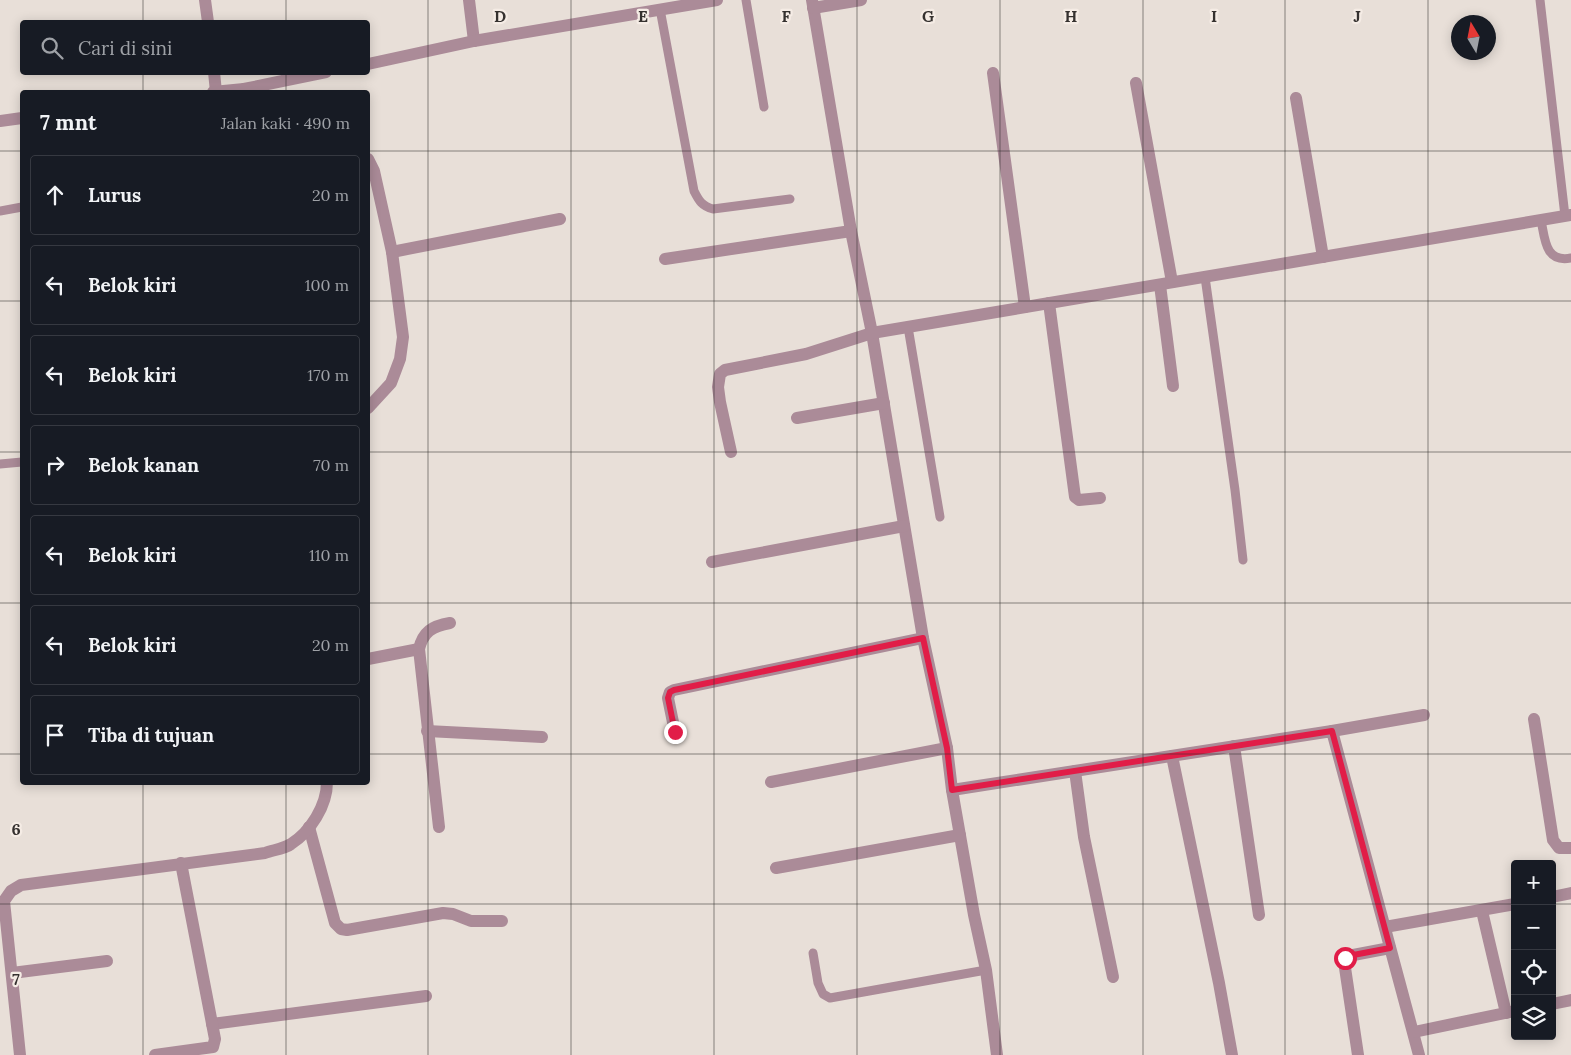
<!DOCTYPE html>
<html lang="id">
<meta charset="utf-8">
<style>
:root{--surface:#171b24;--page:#242831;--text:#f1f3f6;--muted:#9ea1a6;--line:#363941}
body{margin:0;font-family:Lora,serif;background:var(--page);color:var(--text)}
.controls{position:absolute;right:15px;bottom:15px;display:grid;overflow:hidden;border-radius:5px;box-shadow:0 2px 12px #0003}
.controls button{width:45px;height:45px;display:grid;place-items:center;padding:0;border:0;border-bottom:1px solid var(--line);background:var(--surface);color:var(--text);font:25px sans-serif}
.compass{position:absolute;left:1451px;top:15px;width:45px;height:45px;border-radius:50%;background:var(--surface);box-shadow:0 2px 12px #0003;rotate:350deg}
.stop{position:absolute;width:15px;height:15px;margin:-11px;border:4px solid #e11d48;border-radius:50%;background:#fff}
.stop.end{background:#e11d48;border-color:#fff;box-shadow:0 1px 5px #0008}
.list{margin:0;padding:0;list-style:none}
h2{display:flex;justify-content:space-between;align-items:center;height:65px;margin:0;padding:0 20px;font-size:21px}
h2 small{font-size:16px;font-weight:400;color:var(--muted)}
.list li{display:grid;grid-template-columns:32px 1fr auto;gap:15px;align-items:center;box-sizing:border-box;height:80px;margin:0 10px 10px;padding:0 10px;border:1px solid var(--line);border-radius:5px}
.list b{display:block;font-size:19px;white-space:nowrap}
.list em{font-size:16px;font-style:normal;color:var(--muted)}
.icon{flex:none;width:28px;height:28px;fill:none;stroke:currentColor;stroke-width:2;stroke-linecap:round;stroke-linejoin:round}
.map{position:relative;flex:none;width:1571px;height:1055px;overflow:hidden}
.search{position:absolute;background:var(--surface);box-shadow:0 2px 12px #0003;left:20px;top:20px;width:350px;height:55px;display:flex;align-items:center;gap:12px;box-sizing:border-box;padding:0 18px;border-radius:5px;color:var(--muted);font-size:19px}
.panel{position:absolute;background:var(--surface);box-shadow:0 2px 12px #0003;left:20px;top:90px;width:350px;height:695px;border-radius:5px}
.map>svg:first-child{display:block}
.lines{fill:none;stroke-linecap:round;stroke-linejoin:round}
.service{stroke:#ab8b98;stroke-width:9}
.minor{stroke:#ab8b98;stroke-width:12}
.tertiary{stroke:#ab8b98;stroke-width:12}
.route{stroke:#e11d48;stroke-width:6}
.grid{fill:none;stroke:#35312f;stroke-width:1;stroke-opacity:0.55}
.grid-label{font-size:16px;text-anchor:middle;font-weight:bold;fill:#35312f;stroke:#f5ece5;stroke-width:4.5;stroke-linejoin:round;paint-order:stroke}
</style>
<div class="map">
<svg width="1571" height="1055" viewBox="0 0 1571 1055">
<rect width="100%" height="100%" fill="#e8dfd8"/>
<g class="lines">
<!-- service -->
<g class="service">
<polyline points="746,0 764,107"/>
<polyline points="1540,0 1565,216"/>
<path d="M660,9L694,191C699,201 702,206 713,209L790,199"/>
<polyline points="0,211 22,207"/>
<path d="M1541,220C1545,239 1545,263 1571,258"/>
<polyline points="1205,277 1235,490 1243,560"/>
<polyline points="908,327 940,517"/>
<polyline points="0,464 22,462"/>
<polyline points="813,953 818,983 823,994 830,998 986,970"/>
</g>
<!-- minor -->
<g class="minor">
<polyline points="205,0 208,22"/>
<polyline points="469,0 474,41"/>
<polyline points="812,0 851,231 872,333 923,638 947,748 952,790 974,915 986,970 997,1055"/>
<polyline points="813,8 861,0"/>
<polyline points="368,64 474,41 717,0"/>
<polyline points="214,72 216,92"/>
<polyline points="993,73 1025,307"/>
<polyline points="1136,83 1172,282"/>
<polyline points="244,89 326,72"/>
<polyline points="1296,98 1323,257"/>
<polyline points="392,252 560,219"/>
<polyline points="665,259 851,231"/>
<polyline points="1160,285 1173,386"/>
<polyline points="1049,303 1075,497 1079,500 1100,498"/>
<polyline points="797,418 884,403"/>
<polyline points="731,452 720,402 718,387 720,374 725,370 806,354 872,333 1571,215"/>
<polyline points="712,562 904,526"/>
<polyline points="368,659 419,649"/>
<polyline points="1534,719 1553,840 1559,848 1571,848"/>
<polyline points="427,731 542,737"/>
<polyline points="1332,731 1424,715"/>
<polyline points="675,732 668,698 670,692 674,690 923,638"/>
<polyline points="1234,746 1259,915"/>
<polyline points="1172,756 1219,983 1232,1055"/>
<polyline points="1075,771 1084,837 1113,977"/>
<polyline points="771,782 947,748"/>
<polyline points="952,790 1332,731 1419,1055"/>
<polyline points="309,827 335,923 341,929 347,930 443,913 453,914 471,921 502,921"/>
<path d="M439,827L419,649C423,632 432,626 450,623"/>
<polyline points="776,868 960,835"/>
<polyline points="1552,897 1571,893"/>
<polyline points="1482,911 1506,1013"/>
<polyline points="1385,927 1515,904"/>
<polyline points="12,973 107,961"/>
<polyline points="1552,1004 1571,1000"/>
<polyline points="212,1024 426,996"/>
<polyline points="1414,1032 1515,1011"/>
<polyline points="155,1055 213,1047 215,1039 181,863"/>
<polyline points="1358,1055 1344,961 1348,956 1390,948"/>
</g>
<!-- tertiary -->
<g class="tertiary">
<polyline points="213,92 244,89 254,92"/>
<polyline points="0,121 22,118"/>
<polyline points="368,159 374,171 392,252 403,337 400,359 391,383 368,408"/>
<path d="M20,1055L4,901L11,891L21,885L265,853C273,850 284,849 291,844C310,832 327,806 327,782"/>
</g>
</g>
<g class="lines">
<!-- route -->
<polyline class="route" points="675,732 668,698 670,692 674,690 923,638 947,748 952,790 1332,731 1390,948 1348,956 1345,958"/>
</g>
<!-- grid -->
<path class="grid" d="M143,0V22M286,0V22M428,0V1055M571,0V1055M714,0V1055M857,0V1055M1000,0V1055M1143,0V1055M1285,0V1055M1428,0V1055M143,72V92M286,72V92M0,151H22M368,151H1571M0,301H22M368,301H1571M0,452H22M368,452H1571M0,603H22M368,603H1571M0,754H22M368,754H1571M143,782V1055M286,782V1055M0,904H1515M1552,904H1571"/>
<g class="grid-label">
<text x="500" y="22">D</text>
<text x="643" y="22">E</text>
<text x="786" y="22">F</text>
<text x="928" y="22">G</text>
<text x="1071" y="22">H</text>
<text x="1214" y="22">I</text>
<text x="1357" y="22">J</text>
<text x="16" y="835">6</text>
<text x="16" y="985">7</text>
</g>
</svg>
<div class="controls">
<button>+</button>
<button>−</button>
<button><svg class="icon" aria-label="locate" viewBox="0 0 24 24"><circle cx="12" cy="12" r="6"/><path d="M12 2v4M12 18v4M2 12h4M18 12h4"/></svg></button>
<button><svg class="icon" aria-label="layers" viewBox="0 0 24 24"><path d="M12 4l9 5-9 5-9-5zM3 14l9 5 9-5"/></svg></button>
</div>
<svg class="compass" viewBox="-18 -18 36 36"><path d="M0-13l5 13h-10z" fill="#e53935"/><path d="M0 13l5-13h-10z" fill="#9ea1a6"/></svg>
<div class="stop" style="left:1345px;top:958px"></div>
<div class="stop end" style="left:675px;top:732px"></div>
<div class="search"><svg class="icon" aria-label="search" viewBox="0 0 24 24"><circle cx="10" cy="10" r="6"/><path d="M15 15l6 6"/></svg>Cari di sini</div>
<section class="panel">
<h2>7 mnt<small>Jalan kaki · 490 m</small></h2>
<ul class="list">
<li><svg class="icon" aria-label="ahead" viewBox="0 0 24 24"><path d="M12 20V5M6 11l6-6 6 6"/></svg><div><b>Lurus</b></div><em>20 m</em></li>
<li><svg class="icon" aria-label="left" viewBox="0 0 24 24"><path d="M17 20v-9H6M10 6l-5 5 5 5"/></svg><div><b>Belok kiri</b></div><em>100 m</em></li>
<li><svg class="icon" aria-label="left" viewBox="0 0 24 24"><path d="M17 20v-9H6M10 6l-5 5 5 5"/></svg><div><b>Belok kiri</b></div><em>170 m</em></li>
<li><svg class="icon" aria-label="right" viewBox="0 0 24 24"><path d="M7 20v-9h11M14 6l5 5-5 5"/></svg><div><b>Belok kanan</b></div><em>70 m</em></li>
<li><svg class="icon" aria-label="left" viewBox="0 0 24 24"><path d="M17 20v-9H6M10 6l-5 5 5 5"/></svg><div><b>Belok kiri</b></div><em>110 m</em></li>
<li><svg class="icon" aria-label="left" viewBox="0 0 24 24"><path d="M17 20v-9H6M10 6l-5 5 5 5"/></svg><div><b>Belok kiri</b></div><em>20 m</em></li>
<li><svg class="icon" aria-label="arrive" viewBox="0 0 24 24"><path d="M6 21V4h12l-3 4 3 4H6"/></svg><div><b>Tiba di tujuan</b></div></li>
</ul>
</section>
</div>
